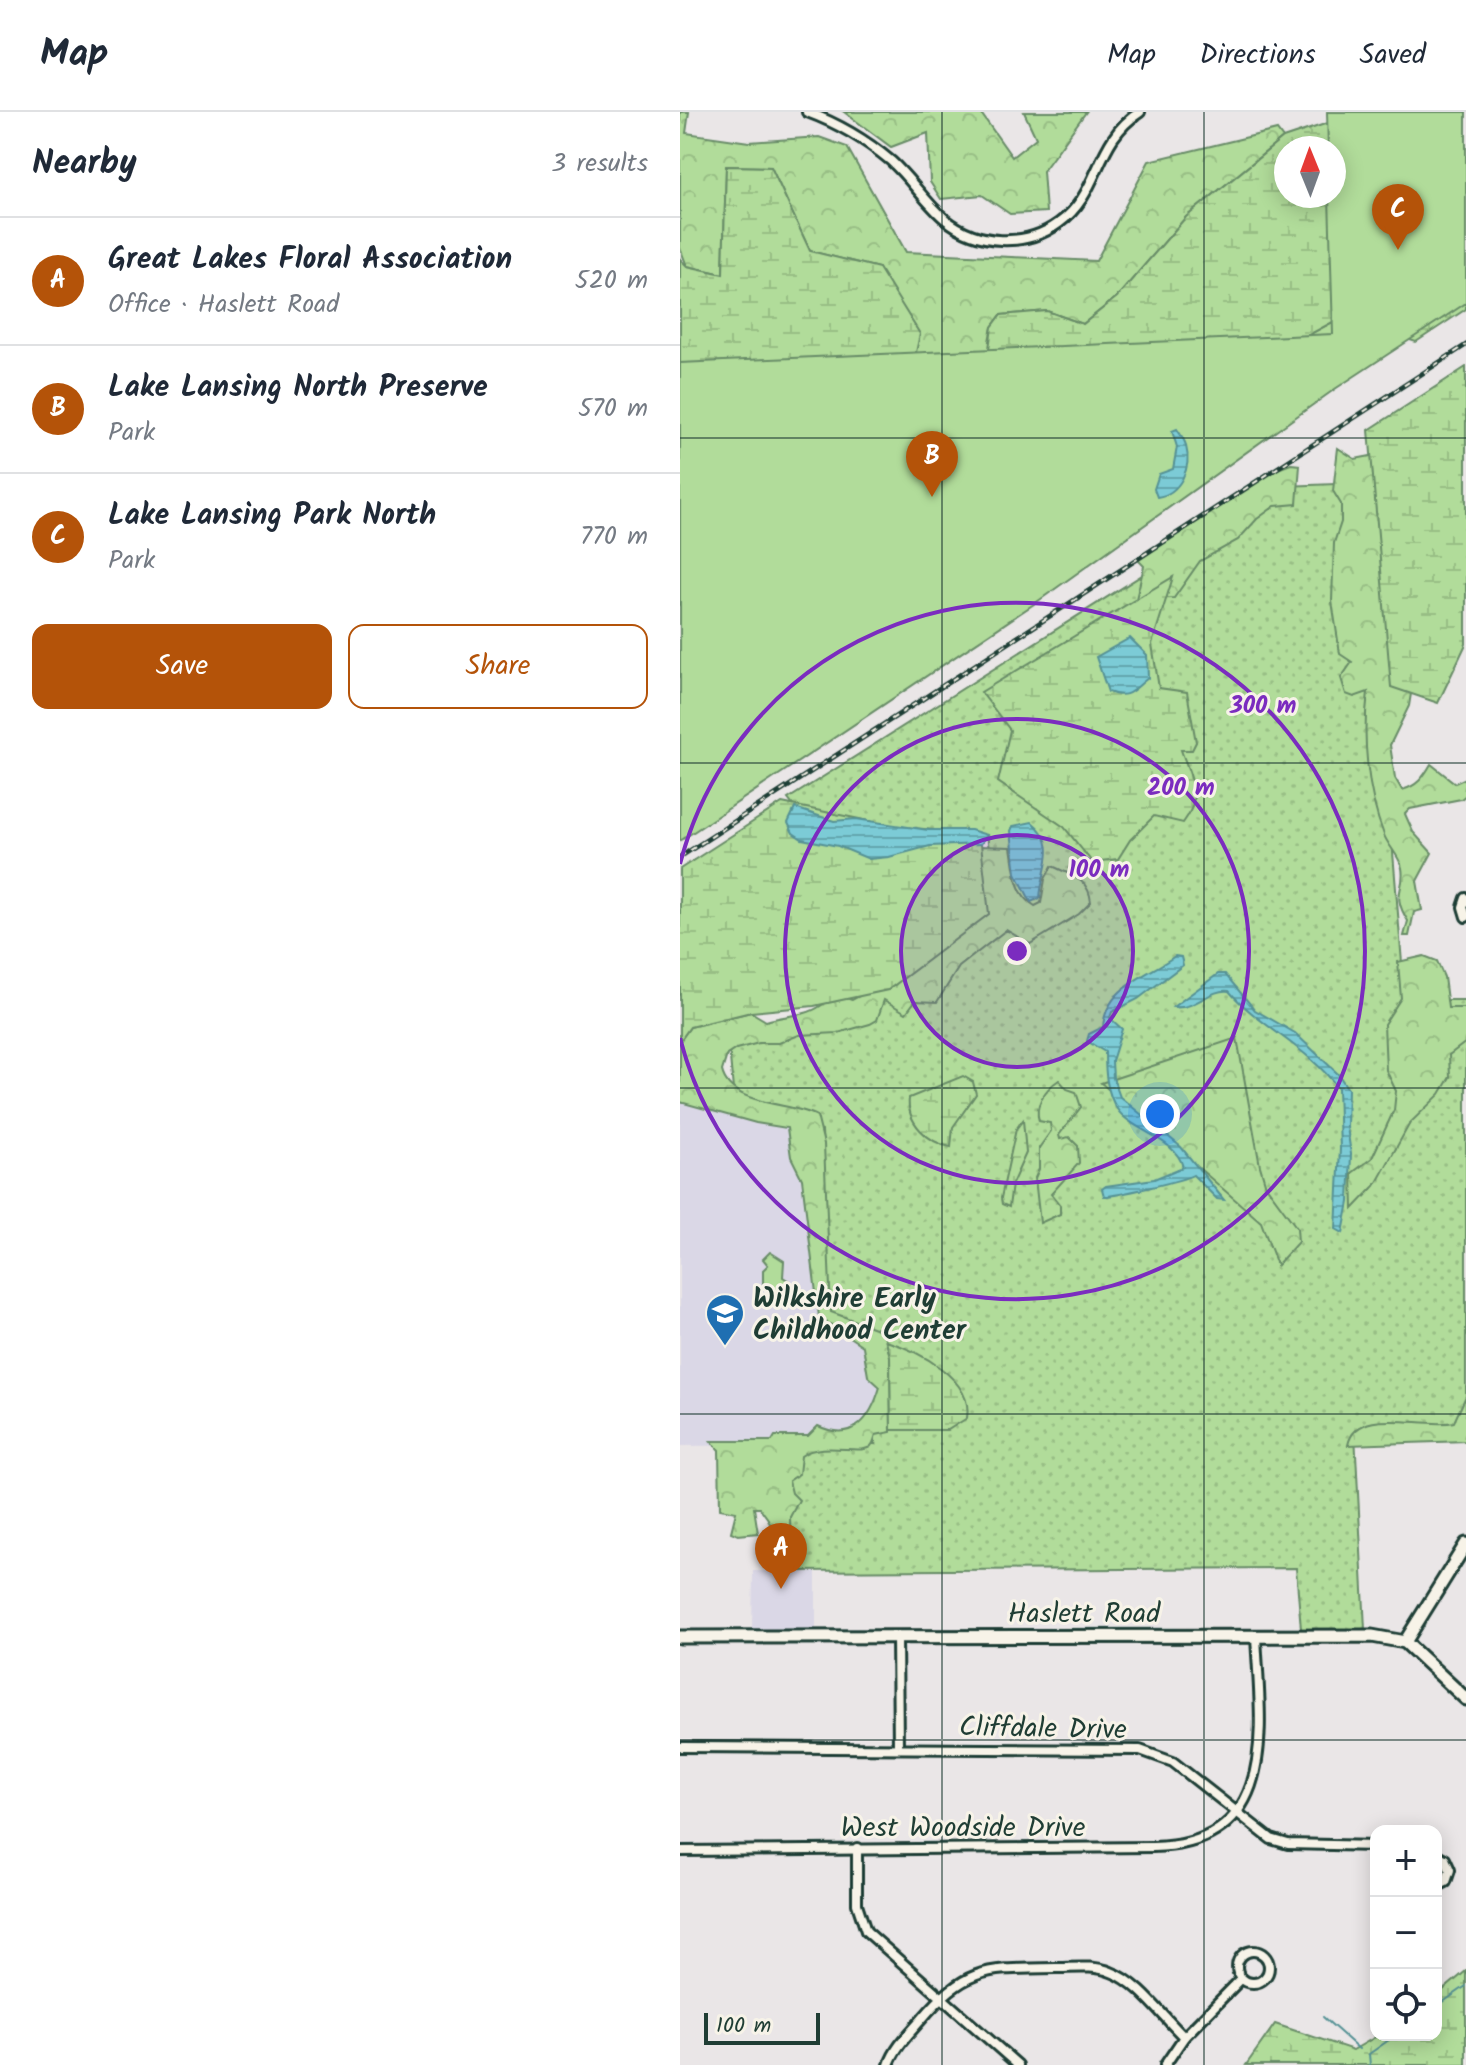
<!DOCTYPE html>
<meta charset="utf-8">
<style>
:root{--surface:#fff;--page:#f2f2f3;--text:#1f2937;--muted:#747a83;--line:#e0e1e3;--accent:#b45309}
body{margin:0;font-family:Kalam,sans-serif;background:var(--page);color:var(--text)}
.controls{position:absolute;right:24px;bottom:24px;display:grid;overflow:hidden;border-radius:16px;box-shadow:0 4px 20px #0003}
.controls button{width:72px;height:72px;display:grid;place-items:center;padding:0;border:0;border-bottom:2px solid var(--line);background:var(--surface);color:var(--text);font:40px sans-serif}
.compass{position:absolute;left:594px;top:24px;width:72px;height:72px;border-radius:50%;background:var(--surface);box-shadow:0 4px 20px #0003;rotate:359deg}
.scale{position:absolute;left:24px;bottom:20px;width:116px;box-sizing:border-box;padding-left:8px;border:4px solid #1f3d34;border-top:0;font-size:22px;line-height:28px;white-space:nowrap;color:#1f3d34;-webkit-text-stroke:6px #f7f3e8;paint-order:stroke}
.you{position:absolute;left:480px;top:1002px;width:28px;height:28px;margin:-20px;border:6px solid #fff;border-radius:50%;background:#1a73e8;box-shadow:0 0 0 12px #1a73e833}
.badge{display:grid;place-items:center;width:52px;height:52px;border-radius:50%;background:var(--accent);color:#fff;font-size:26px;font-weight:700}
.pin{position:absolute;translate:-50% -66px;filter:drop-shadow(0 2px 4px #0008)}
.pin::after{content:'';position:absolute;top:42px;width:28px;height:24px;background:inherit;clip-path:polygon(0 0,100% 0,50% 100%)}
.list{margin:0;padding:0;list-style:none}
h2{display:flex;justify-content:space-between;align-items:center;height:104px;margin:0;padding:0 32px;font-size:34px}
h2 small{font-size:26px;font-weight:400;color:var(--muted)}
.list li{display:grid;grid-template-columns:52px 1fr auto;gap:24px;align-items:center;box-sizing:border-box;height:128px;padding:0 32px;border-top:2px solid var(--line)}
.list b{display:block;font-size:30px;white-space:nowrap}
.list p{margin:0;font-size:26px;white-space:nowrap;color:var(--muted)}
.list em{font-size:26px;font-style:normal;color:var(--muted)}
.actions{display:flex;gap:16px;padding:24px 32px}
.actions a{flex:1;padding:18px 0;border:2px solid var(--accent);border-radius:16px;text-align:center;font-size:28px;color:var(--accent)}
.actions .main{background:var(--accent);color:#fff}
.icon{flex:none;width:44px;height:44px;fill:none;stroke:currentColor;stroke-width:2;stroke-linecap:round;stroke-linejoin:round}
.map{position:relative;flex:none;width:786px;height:1953px;overflow:hidden}
header{display:flex;align-items:center;gap:48px;box-sizing:border-box;height:112px;padding:0 40px;background:var(--surface);border-bottom:2px solid var(--line)}
header strong{font-size:38px}
nav{display:flex;gap:44px;margin-inline-start:auto;font-size:28px}
main{display:flex}
aside{flex:1;background:var(--surface)}
.map>svg:first-child{display:block}
.built{fill:#dad7e6}
.grass{fill:url(#grass-dots);stroke:#688c67;stroke-width:2}
.forest{fill:url(#forest-crowns);stroke:#688c67;stroke-width:2}
.wetland{fill:url(#wetland-marsh);stroke:#688c67;stroke-width:2;fill-rule:evenodd}
.green{fill:#b1dc9a;stroke:#688c67;stroke-width:2}
.water{fill:url(#water-rules);stroke:#569295;stroke-width:2}
.lines{fill:none;stroke-linecap:round;stroke-linejoin:round}
.stream{stroke:#569295;stroke-width:2}
.minor-casing{stroke:#1f3d34;stroke-width:14}
.tertiary-casing{stroke:#1f3d34;stroke-width:17}
.minor{stroke:#f7f3e8;stroke-width:8}
.tertiary{stroke:#f7f3e8;stroke-width:11}
.rail-casing{stroke:#1f3d34;stroke-width:5}
.rail{stroke:#f7f3e8;stroke-width:2;stroke-dasharray:6;stroke-linecap:butt}
.grid{fill:none;stroke:#1f3d34;stroke-width:2;stroke-opacity:0.55}
.ring{fill:none;stroke:#7b2cbf;stroke-width:4}
.labels{text-anchor:middle;stroke-width:6;stroke-linejoin:round;paint-order:stroke}
.poi-label{font-size:28px;font-weight:bold;fill:#1f3d34;stroke:#f7f3e8;text-anchor:start}
.street-label{font-size:28px;fill:#1f3d34;stroke:#f7f3e8}
.centre{fill:#7b2cbf;stroke:#f7f3e8;stroke-width:4}
.ring-label{font-size:24px;text-anchor:middle;font-weight:bold;fill:#7b2cbf;stroke:#f7f3e8;stroke-width:6;stroke-linejoin:round;paint-order:stroke}
</style>
<header>
<strong>Map</strong>
<nav><a>Map</a><a>Directions</a><a>Saved</a></nav>
</header>
<main>
<aside>
<h2>Nearby<small>3 results</small></h2>
<ul class="list">
<li><span class="badge">A</span><div><b>Great Lakes Floral Association</b><p>Office · Haslett Road</p></div><em>520 m</em></li>
<li><span class="badge">B</span><div><b>Lake Lansing North Preserve</b><p>Park</p></div><em>570 m</em></li>
<li><span class="badge">C</span><div><b>Lake Lansing Park North</b><p>Park</p></div><em>770 m</em></li>
</ul>
<div class="actions"><a class="main">Save</a><a>Share</a></div>
</aside>
<div class="map">
<svg width="786" height="1953" viewBox="0 0 786 1953">
<defs>
<pattern id="grass-dots" width="8" height="8" patternUnits="userSpaceOnUse" patternTransform="scale(2)"><rect width="8" height="8" fill="#b1dc9a"/><path d="M2 2h.1M6 6h.1" fill="none" stroke="#98be85" stroke-width="1.8" stroke-linecap="round"/></pattern>
<pattern id="forest-crowns" width="20" height="18" patternUnits="userSpaceOnUse" patternTransform="scale(2)"><rect width="20" height="18" fill="#b1dc9a"/><path d="M2 6a3 3 0 1 1 6 0M12 15a3 3 0 1 1 6 0" fill="none" stroke="#98be85"/></pattern>
<pattern id="wetland-marsh" width="20" height="14" patternUnits="userSpaceOnUse" patternTransform="scale(2)"><rect width="20" height="14" fill="#b1dc9a"/><path d="M1 5h8M5 5V1M11 12h8M15 12V8" fill="none" stroke="#98be85"/></pattern>
<pattern id="water-rules" width="6" height="5" patternUnits="userSpaceOnUse" patternTransform="scale(2)"><rect width="6" height="5" fill="#7bcbd6"/><path d="M0 2.5h6" fill="none" stroke="#64a6ae"/></pattern>
</defs>
<rect width="100%" height="100%" fill="#eae6e7"/>
<filter id="ink" filterUnits="userSpaceOnUse"><feTurbulence type="fractalNoise" baseFrequency=".0125" numOctaves="2"/><feDisplacementMap in="SourceGraphic" scale="16" xChannelSelector="R" yChannelSelector="G"/><feConvolveMatrix kernelMatrix="1 2 1 2 8 2 1 2 1" color-interpolation-filters="sRGB"/></filter>
<g filter="url(#ink)">
<!-- built -->
<g class="built">
<polygon points="54,988 142,1019 151,1213 204,1223 207,1315 195,1332 0,1334 0,990"/>
<polygon points="136,1458 136,1517 72,1517 73,1459"/>
</g>
<!-- grass -->
<polygon class="grass" points="683,371 725,888 786,888 786,1298 775,1316 675,1322 685,1517 621,1517 616,1456 108,1459 105,1333 195,1332 195,1315 207,1315 203,1223 159,1222 151,1213 142,1019 54,988 48,924 198,890 318,804 307,723 202,713 115,696 108,687 603,374"/>
<!-- forest -->
<g class="forest">
<polygon points="0,0 9,0 6,21 69,30 139,25 167,35 226,140 416,149 469,49 597,18 603,26 506,105 437,185 403,212 367,199 321,203 312,215 309,229 576,251 660,206 700,219 255,364 199,156 130,139 91,55 46,54 43,162 7,154 0,136"/>
<polygon points="164,0 300,0 332,45 356,26 344,0 406,0 363,59 366,100 330,102 302,83 261,87 250,70 248,21 211,35"/>
<path d="M658,336L675,347L696,343L737,545L729,594L710,633L715,666L722,678C737,674 743,666 751,652L775,671L786,666V683L781,687L730,697L725,702L733,720L752,741L737,769L742,798L734,800L729,824H724L728,809C710,781 726,778 722,756C719,743 708,734 704,723C687,680 682,625 688,580L674,585L666,582L661,566L672,550L660,542L652,489L654,431L661,410V392L653,379Z"/>
<polygon points="611,352 620,353 617,392 595,394 577,407 558,428 520,449 494,486 456,487 464,454 458,448 595,358"/>
<path d="M298,734L331,735C335,758 334,781 355,794L361,791L365,767L372,754C391,763 409,767 411,790L399,802L350,832L326,818L279,855L257,890L235,889L226,901L204,888L197,908L190,912L158,921L119,923L99,931H79L56,937L47,943L42,959C50,994 111,990 137,1004L144,1032L151,1200L203,1219L210,1244L211,1320L196,1323C194,1327 194,1331 191,1334C182,1344 142,1328 121,1344L119,1362L109,1369L112,1381L119,1388L110,1405L111,1444L102,1447L101,1432L97,1431L88,1407L80,1396H74L78,1421L58,1423L51,1420L56,1400L40,1397L39,1338L31,1329H92L95,1324H128L138,1314C174,1331 191,1306 200,1275L188,1264L183,1234L139,1205L122,1067L111,1045L107,1016L76,1011L0,990V929L10,915L71,900L86,909C99,905 112,904 125,901C144,897 150,879 172,888L191,878Z"/>
<polygon points="744,844 757,849 764,865 768,896 786,896 786,930 769,943 770,965 760,982 730,1011 695,1074 673,1097 672,1061 692,1046 714,998 716,979 706,958 704,912 721,886 718,850"/>
<polygon points="557,926 580,1054 586,1074 617,1116 618,1130 597,1153 581,1110 421,971"/>
<path d="M379,968L387,977L396,980L401,995L379,1023L380,1027L389,1025L398,1034L399,1051L371,1082L380,1093V1102L360,1111L355,1066L359,1057V1036L371,1019L370,1011L359,1009C354,993 365,977 379,968Z"/>
<path d="M786,1284V1329L668,1333C676,1292 744,1317 774,1310Z"/>
</g>
<!-- wetland -->
<g class="wetland">
<path d="M681,0H786V197L736,230L660,206L576,251H307L312,215L321,203L367,199L403,212L437,185L506,105L603,26ZM606,36H654V84H606Z"/>
<polygon points="46,54 91,55 130,139 199,156 240,222 223,300 0,432 0,147 7,154 43,162"/>
<polygon points="786,255 786,532 758,591 711,575 689,318"/>
<path d="M493,465L472,532L479,576L507,580L516,630L512,638H501C510,664 524,684 503,711L474,704L450,728L438,747L412,750L384,715L318,670L330,618L301,580Z"/>
<polygon points="102,691 301,732 309,802 208,878 134,894 71,900 10,915 0,929 0,757"/>
<path d="M283,964L293,970L296,982L273,1015L271,1035C248,1031 226,1010 229,986Z"/>
<polygon points="343,1008 346,1041 332,1072 329,1095 322,1092 321,1086 336,1017"/>
<path d="M206,1229C237,1238 294,1267 287,1306L268,1318H211L210,1244Z"/>
<polygon points="786,1859 786,1953 566,1953 595,1912 673,1938 699,1923 756,1923 756,1884"/>
</g>
<!-- green -->
<g class="green">
<polygon points="647,0 786,0 786,191 655,277 354,492 0,729 0,251 653,222 649,84 654,84 654,36 648,36"/>
<polygon points="90,1140 104,1149 103,1165 109,1169 97,1186 83,1172 83,1158 88,1153 83,1147"/>
</g>
<!-- water -->
<g class="water">
<path d="M497,317C500,322 505,328 506,334C512,356 500,382 477,385L474,377L479,362L493,357L497,335L492,319Z"/>
<path d="M450,526L467,543L468,566C452,578 449,588 428,580L416,545Z"/>
<polygon points="115,696 154,709 176,707 248,718 291,718 307,723 301,732 250,734 209,745 189,747 158,734 122,727 113,721 108,711"/>
<path d="M352,710C381,733 362,756 360,786L351,790L336,761L331,719L333,714Z"/>
<path d="M495,844L501,845L503,853L458,887L432,900L430,906L442,917L432,949L433,966L440,985L501,1035L544,1088L537,1087L513,1063C504,1068 433,1085 424,1084L422,1077L426,1074L474,1067L503,1055C496,1026 451,1019 437,997C426,980 425,959 425,940L407,929L409,922L423,915C426,875 467,864 495,844Z"/>
<path d="M538,862H545L575,898L615,921L658,962L668,977L667,1015L671,1042L669,1090L663,1121L656,1117L660,1037L658,976C628,935 581,916 549,879C530,876 514,899 493,895Z"/>
</g>
<g class="lines">
<!-- stream -->
<g class="stream">
<polyline points="756,1895 786,1874"/>
<polyline points="643,1905 679,1937"/>
<polyline points="690,1953 689,1942 716,1923"/>
</g>
<defs>
<g id="minor">
<path d="M127,0C157,11 186,28 211,49C231,67 245,90 265,107C297,133 345,136 379,111C421,81 414,29 460,0"/>
<polyline points="786,786 783,795 786,805"/>
<polyline points="217,1524 218,1636"/>
<polyline points="0,1635 460,1638 493,1650 591,1727 608,1732 696,1734"/>
<polyline points="177,1736 177,1792 186,1819 338,1953"/>
<path d="M0,1739L473,1735C602,1732 580,1613 576,1524"/>
<polyline points="756,1742 765,1747 770,1758 766,1770 756,1775"/>
<circle cx="573" cy="1855" r="16"/>
<path d="M209,1953C215,1935 229,1922 241,1908C288,1853 307,1857 376,1856C393,1856 414,1853 431,1860C459,1870 483,1905 504,1925"/>
<polyline points="485,1953 504,1925 561,1867"/>
</g>
<g id="tertiary">
<polyline points="0,1525 692,1524 725,1530 786,1587"/>
<polyline points="725,1530 786,1432"/>
</g>
</defs>
<!-- minor casing -->
<use href="#minor" class="minor-casing"/>
<!-- tertiary casing -->
<use href="#tertiary" class="tertiary-casing"/>
<!-- minor -->
<use href="#minor" class="minor"/>
<!-- tertiary -->
<use href="#tertiary" class="tertiary"/>
<defs>
<polyline id="rail" points="0,745 786,233"/>
</defs>
<!-- rail casing -->
<use href="#rail" class="rail-casing"/>
<!-- rail -->
<use href="#rail" class="rail"/>
</g>
</g>
<!-- grid -->
<path class="grid" d="M262,0V1953M524,0V1953M0,326H786M0,651H786M0,976H786M0,1302H786M0,1628H786"/>
<!-- distance rings -->
<circle cx="337" cy="839" r="116" fill="#7b2cbf" fill-opacity=".12"/>
<g class="ring">
<circle cx="337" cy="839" r="116"/>
<circle cx="337" cy="839" r="232"/>
<path d="M0 752A348 348 0 1 1 0 926"/>
</g>
<!-- icons -->
<defs>
<symbol id="school-pin" viewBox="-11 -11 22 30"><path d="M0 17L-7.5 6A9.5 9.5 0 1 1 7.5 6Z" fill="#1f6fb2" stroke="#f7f3e8"/><path d="M0-5L7-2L0 1L-7-2ZM-4 1L0 2.5L4 1V4Q0 6-4 4Z" fill="#fff"/></symbol>
</defs>
<g fill-rule="evenodd">
<use href="#school-pin" x="23" y="1179" width="44" height="60"/>
</g>
<g class="labels">
<!-- poi labels -->
<g class="poi-label">
<text x="73" y="1195">Wilkshire Early<tspan x="73" dy="32">Childhood Center</tspan></text>
</g>
<!-- street labels -->
<g class="street-label">
<text x="404" y="1510">Haslett Road</text>
<text transform="translate(363 1615) rotate(1)" y="10">Cliffdale Drive</text>
<text x="283" y="1724">West Woodside Drive</text>
</g>
</g>
<circle cx="337" cy="839" r="12" class="centre"/>
<g class="ring-label">
<text x="583" y="601">300 m</text>
<text x="501" y="683">200 m</text>
<text x="419" y="765">100 m</text>
</g>
</svg>
<div class="controls">
<button>+</button>
<button>−</button>
<button><svg class="icon" aria-label="locate" viewBox="0 0 24 24"><circle cx="12" cy="12" r="6"/><path d="M12 2v4M12 18v4M2 12h4M18 12h4"/></svg></button>
</div>
<svg class="compass" viewBox="-18 -18 36 36"><path d="M0-13l5 13h-10z" fill="#e53935"/><path d="M0 13l5-13h-10z" fill="#747a83"/></svg>
<div class="scale">100 m</div>
<div class="you"></div>
<div class="pin badge" style="left:101px;top:1477px">A</div>
<div class="pin badge" style="left:252px;top:385px">B</div>
<div class="pin badge" style="left:718px;top:138px">C</div>
</div>
</main>
